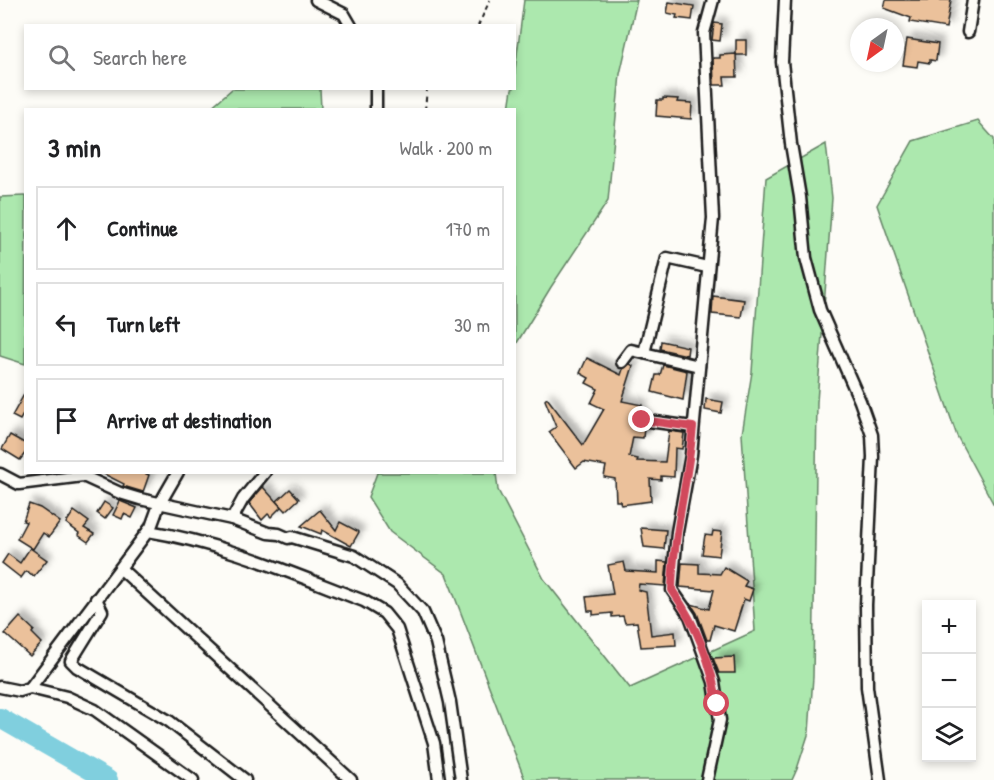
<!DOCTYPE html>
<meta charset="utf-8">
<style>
:root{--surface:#fff;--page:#f2f2f2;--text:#202124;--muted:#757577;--line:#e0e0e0}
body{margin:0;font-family:"Patrick Hand",sans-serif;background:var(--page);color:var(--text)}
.controls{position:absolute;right:18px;bottom:18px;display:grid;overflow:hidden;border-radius:0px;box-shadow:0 3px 9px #0003}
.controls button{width:54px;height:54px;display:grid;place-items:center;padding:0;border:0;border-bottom:2px solid var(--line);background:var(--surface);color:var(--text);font:30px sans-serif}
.compass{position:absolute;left:850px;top:18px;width:54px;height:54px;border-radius:50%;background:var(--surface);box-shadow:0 3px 9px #0003;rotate:213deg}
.stop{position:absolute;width:18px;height:18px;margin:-14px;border:4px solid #d1495b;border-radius:50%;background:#fff}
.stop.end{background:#d1495b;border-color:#fff;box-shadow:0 2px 6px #0008}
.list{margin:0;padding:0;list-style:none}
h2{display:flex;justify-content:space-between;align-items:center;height:78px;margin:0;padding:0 24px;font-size:26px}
h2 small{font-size:20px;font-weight:400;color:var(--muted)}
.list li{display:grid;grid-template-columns:39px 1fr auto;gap:18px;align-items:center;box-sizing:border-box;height:84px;margin:0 12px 12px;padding:0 12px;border:2px solid var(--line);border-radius:0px}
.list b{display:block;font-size:22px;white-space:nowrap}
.list em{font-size:20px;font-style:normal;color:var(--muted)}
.icon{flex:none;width:33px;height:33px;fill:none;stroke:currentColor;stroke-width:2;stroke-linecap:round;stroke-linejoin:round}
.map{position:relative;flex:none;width:994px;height:780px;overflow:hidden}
.search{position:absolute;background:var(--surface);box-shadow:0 3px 9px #0003;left:24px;top:24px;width:492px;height:66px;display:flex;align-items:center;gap:15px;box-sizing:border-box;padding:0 21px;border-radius:0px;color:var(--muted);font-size:22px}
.panel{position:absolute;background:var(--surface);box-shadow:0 3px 9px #0003;left:24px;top:108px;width:492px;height:366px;border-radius:0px}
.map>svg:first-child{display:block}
.green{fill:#ace8ae;stroke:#648265;stroke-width:1.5}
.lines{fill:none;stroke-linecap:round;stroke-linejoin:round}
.river{stroke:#80cfde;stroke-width:20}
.building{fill:#ebc19b;stroke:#1c1c1c;stroke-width:1.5;filter:url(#shadow)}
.street-casing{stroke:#1c1c1c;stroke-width:15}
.path{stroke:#1c1c1c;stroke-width:2;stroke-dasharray:4.5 4.5;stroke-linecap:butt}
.street{stroke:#fdfcf7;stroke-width:10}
.route{stroke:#d1495b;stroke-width:8}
</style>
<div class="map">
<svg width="994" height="780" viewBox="0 0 994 780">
<defs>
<filter id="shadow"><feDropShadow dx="5.5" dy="-5.5" stdDeviation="3" flood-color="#0004"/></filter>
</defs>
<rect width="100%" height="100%" fill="#fdfcf7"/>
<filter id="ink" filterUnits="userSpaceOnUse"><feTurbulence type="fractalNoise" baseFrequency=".0167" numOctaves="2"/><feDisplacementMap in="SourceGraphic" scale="12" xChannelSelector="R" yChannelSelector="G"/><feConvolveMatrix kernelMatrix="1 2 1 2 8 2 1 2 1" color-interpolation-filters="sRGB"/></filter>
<g filter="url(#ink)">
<!-- green -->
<g class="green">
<polygon points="524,0 637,0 620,74 608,201 551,287 515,346 514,110 509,109 512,89 514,88 515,70"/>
<polygon points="232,89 320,89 321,109 209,109"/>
<polygon points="978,121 994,139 994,505 957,436 877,205 913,141"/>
<polygon points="826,144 832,198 817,402 813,677 809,732 797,769 792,780 525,780 446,574 390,532 368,497 377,473 496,473 498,490 544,579 630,688 755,631 742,434 752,372 766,178"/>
<polygon points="25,196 26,196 25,364 0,356 0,197"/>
</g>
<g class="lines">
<!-- river -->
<polyline class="river" points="0,718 108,780"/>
</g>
<!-- building -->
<g class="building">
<polygon points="886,0 951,0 946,28 910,22 911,18 884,8"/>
<polygon points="669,2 694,6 692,20 676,18 677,15 667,13"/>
<polygon points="714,23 722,24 720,41 712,40"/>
<polygon points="907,39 938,44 936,61 930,60 930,63 918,61 917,67 903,65"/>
<rect x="736" y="40" width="10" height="15"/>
<polygon points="736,54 737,77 724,77 725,85 714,85 713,58 720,58 720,55"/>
<polygon points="663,98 678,99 677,102 692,103 691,119 656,116 657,100 663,100"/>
<polygon points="713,296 744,300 741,317 712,314"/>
<polygon points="661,341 688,347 687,355 660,349"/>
<polygon points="587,358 621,375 623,369 630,364 633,366 622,401 642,405 640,413 635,415 634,420 636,426 644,428 643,438 633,437 629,457 638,459 637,461 665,462 669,431 684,433 682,449 675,448 674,477 661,476 661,480 650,479 651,501 621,505 620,501 616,501 615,479 604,477 606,466 584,462 576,468 549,432 556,427 545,400 547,398 583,445 604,409 591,403 598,389 586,383 589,378 580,373"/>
<polygon points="663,365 687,371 683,400 652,392 656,375 660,375"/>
<polygon points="26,391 26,409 20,420 12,416"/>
<polygon points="706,399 723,402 721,413 705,410"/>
<polygon points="10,435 26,444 26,452 20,460 2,449"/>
<polygon points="100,472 142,472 149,475 143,492 123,486 124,484"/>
<polygon points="263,487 281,507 271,517 268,514 262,520 249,503"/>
<polygon points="290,489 299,499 286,511 277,501"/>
<polygon points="120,501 137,508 132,518 124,514 122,519 113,515"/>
<polygon points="104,502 113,508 105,519 97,513"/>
<polygon points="29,504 40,508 60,522 49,537 43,533 33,549 17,539 26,522 23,521"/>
<polygon points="320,510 336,530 340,522 359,532 351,546 322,530 321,534 301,526"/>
<polygon points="74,511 89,522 84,528 94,534 88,542 78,535 79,533 66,523"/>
<polygon points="641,528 666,530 664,549 644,547"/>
<polygon points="713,531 722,532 719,556 702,554 705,535 712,536"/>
<polygon points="30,548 47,560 34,576 26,571 21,578 2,563 8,554 20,563"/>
<polygon points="658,561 667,562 665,586 639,584 638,590 646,592 651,635 675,632 676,645 641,647 637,622 625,623 623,616 612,617 612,613 593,615 593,611 588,611 586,597 613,594 608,565 624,562 626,571 658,573"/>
<polygon points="682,563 699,564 699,573 720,574 724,567 747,581 744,586 753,589 749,601 744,599 734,631 714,625 710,640 707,640 697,613 691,604 709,609 714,590 680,587"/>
<polygon points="20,617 34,630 32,633 42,643 30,656 5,634"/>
<polygon points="734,657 735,673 719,673 713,658"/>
</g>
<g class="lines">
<defs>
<g id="street">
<polyline points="316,0 344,14 351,26"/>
<polyline points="785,0 782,62 791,144 800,197 806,258 820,310 860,401 872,435 873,457 866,605 867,687 880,780"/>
<polyline points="968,32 973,0"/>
<polyline points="376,88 376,110"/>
<polyline points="644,353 667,258 707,267"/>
<polyline points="622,362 631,350 699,366"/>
<polyline points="641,420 693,427"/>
<polyline points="0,474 19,484 83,476 120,493 140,499 232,519 268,533 279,534 288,538 292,537 354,556 397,584 423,612 436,642 450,702 461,780"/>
<polyline points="232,519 243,499 265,472"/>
<path d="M148,531C223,543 293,574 364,601L384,613L397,629L434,743L439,780"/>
<polyline points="121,569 351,780"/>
<polyline points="96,599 102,611 71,661 77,667 169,721 245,780"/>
<polyline points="0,687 20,691 30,688 151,527 159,505 178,472"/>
<polyline points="30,688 67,697 95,710 193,780"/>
<polyline points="707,780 720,720 714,682 690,616 672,590 677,532 691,455 713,218 704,33 713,0"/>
</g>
</defs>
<!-- street casing -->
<use href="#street" class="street-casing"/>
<!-- path -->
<g class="path">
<polyline points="478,26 490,0"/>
<polyline points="425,110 427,88"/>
</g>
<!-- street -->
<use href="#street" class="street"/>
</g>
</g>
<g class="lines" filter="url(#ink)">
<!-- route -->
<path class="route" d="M642,420L693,427C688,482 673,535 672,590C696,625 712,661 717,704"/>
</g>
</svg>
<div class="controls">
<button>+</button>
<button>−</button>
<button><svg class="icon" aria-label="layers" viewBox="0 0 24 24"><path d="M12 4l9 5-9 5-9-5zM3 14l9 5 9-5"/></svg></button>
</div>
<svg class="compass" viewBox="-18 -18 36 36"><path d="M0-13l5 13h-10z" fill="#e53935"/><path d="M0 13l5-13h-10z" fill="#757577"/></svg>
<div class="stop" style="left:717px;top:704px"></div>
<div class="stop end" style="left:642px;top:420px"></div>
<div class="search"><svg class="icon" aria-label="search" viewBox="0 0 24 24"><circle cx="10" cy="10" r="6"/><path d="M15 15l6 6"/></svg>Search here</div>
<section class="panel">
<h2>3 min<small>Walk · 200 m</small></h2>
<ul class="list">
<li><svg class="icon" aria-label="ahead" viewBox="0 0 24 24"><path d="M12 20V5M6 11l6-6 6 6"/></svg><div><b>Continue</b></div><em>170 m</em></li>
<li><svg class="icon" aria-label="left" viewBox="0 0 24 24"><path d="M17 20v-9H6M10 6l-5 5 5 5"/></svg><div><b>Turn left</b></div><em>30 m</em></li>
<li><svg class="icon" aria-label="arrive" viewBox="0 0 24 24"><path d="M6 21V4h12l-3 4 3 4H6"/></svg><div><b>Arrive at destination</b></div></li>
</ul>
</section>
</div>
